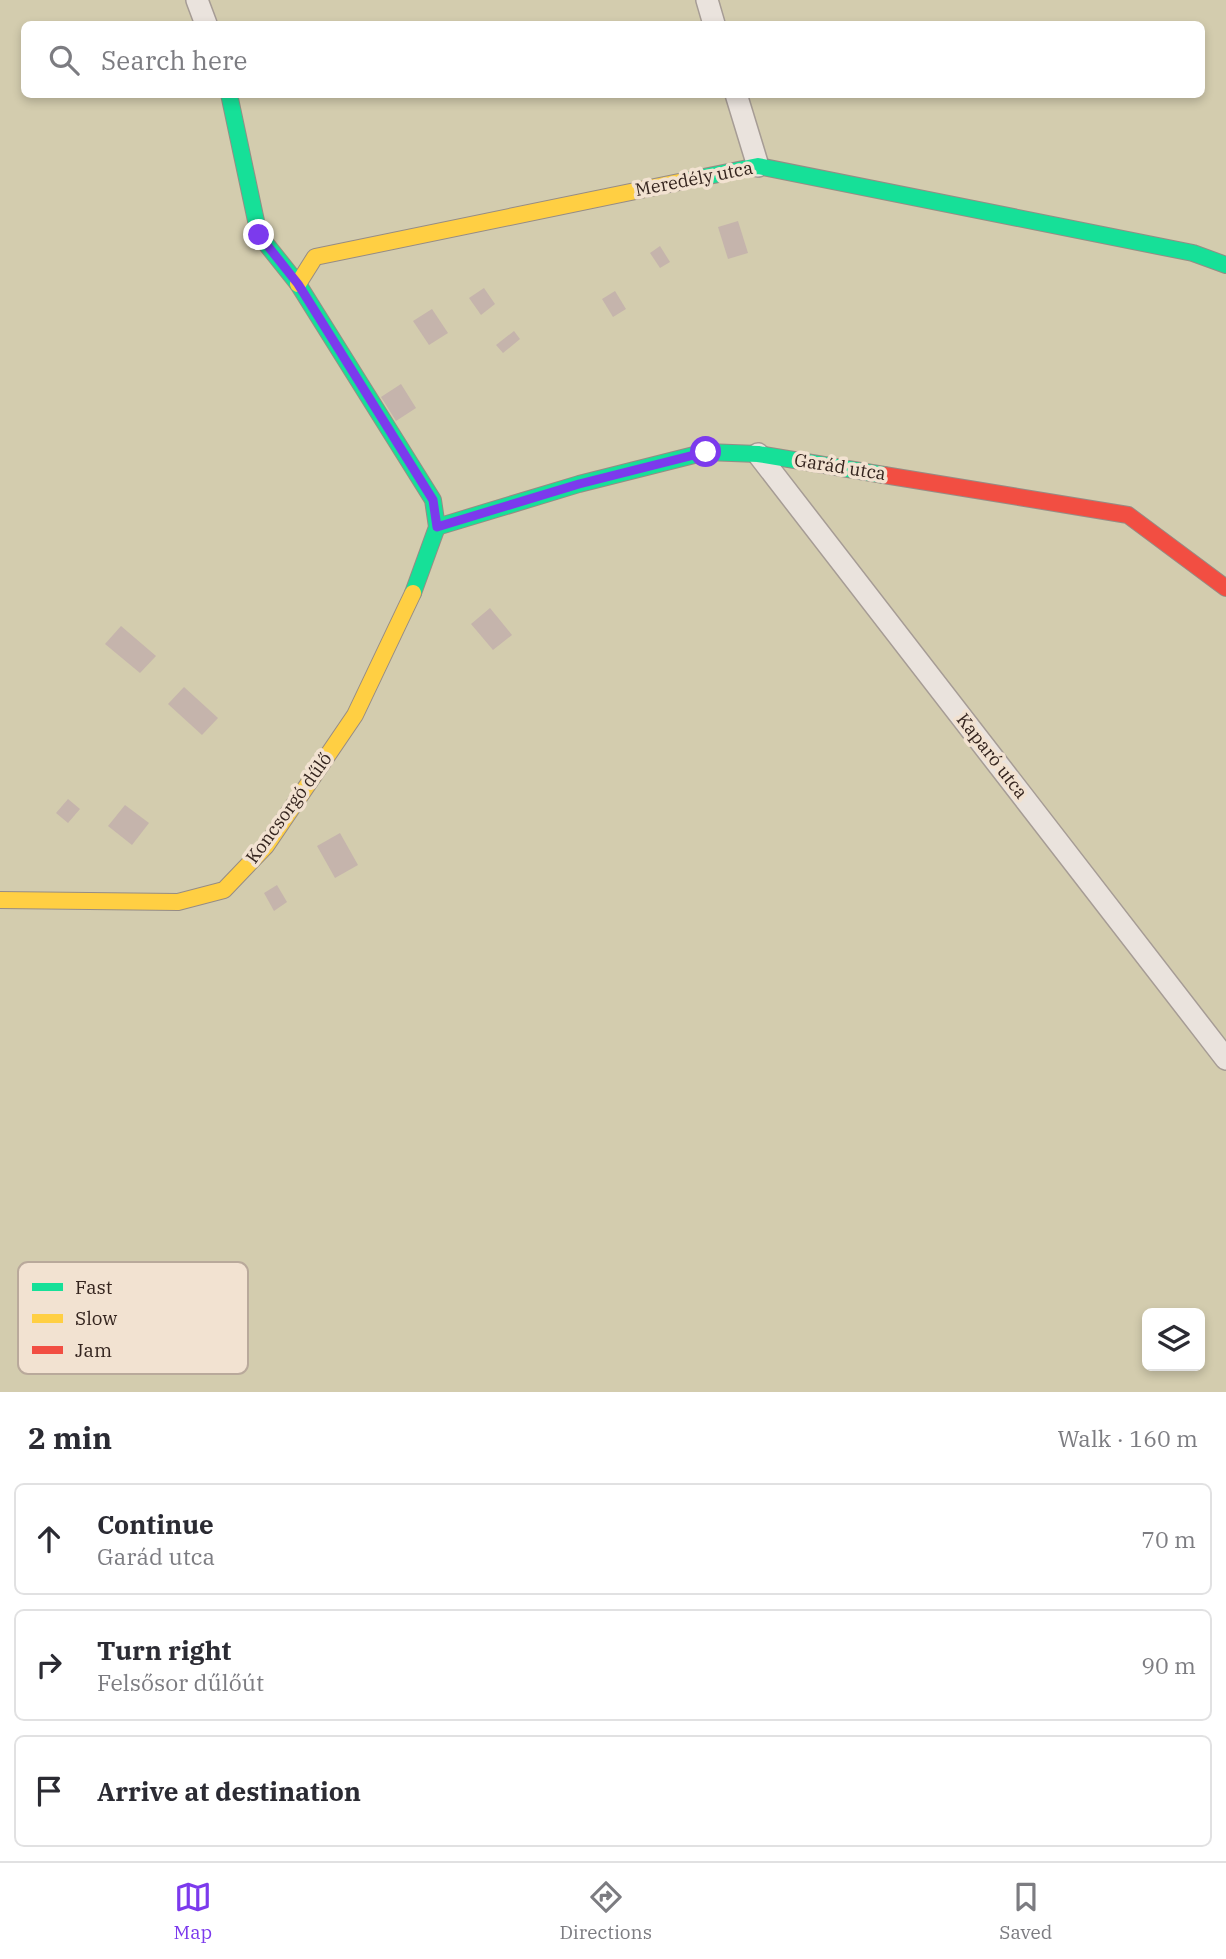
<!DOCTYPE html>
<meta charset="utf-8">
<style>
:root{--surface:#fff;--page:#f7f7f7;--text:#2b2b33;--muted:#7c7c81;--line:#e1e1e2;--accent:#7c3aed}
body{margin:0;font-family:"IBM Plex Serif",serif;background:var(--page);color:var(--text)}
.controls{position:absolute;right:21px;bottom:21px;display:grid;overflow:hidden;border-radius:10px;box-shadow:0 4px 10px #0003}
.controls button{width:63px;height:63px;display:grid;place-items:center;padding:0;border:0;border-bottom:2px solid var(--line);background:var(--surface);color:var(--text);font:35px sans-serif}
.stop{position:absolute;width:21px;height:21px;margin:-16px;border:5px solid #7c3aed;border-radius:50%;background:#fff}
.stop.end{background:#7c3aed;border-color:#fff;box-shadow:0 2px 7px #0008}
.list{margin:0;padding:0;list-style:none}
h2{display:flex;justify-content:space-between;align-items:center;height:91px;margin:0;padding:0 28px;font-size:30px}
h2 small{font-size:23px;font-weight:400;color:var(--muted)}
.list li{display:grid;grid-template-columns:46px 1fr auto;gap:21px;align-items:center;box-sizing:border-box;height:112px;margin:0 14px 14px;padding:0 14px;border:2px solid var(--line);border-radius:10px}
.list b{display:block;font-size:26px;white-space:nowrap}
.list p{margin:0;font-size:23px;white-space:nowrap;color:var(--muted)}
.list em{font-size:23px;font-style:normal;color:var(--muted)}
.icon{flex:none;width:38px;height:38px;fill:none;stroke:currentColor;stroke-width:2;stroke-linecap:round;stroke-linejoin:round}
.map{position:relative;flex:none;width:1226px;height:1392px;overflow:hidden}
.search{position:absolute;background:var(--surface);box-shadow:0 4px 10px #0003;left:21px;right:21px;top:21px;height:77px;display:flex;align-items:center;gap:18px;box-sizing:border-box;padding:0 24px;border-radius:10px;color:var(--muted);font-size:26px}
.sheet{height:469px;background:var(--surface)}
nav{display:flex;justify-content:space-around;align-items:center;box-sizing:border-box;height:98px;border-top:2px solid var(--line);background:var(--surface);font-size:19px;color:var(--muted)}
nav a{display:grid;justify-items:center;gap:4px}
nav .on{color:var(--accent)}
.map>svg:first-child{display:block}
.green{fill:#d3ccae;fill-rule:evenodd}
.building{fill:#c5b4ac}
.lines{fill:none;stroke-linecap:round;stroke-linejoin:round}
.street-casing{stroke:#a69c95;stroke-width:24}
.fast-casing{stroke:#968c85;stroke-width:18}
.slow-casing{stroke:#968c85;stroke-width:18}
.jam-casing{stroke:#968c85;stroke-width:18}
.street{stroke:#eae3dd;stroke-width:21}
.fast{stroke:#16e098;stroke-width:16}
.slow{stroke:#ffcf43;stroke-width:16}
.jam{stroke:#f24e42;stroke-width:16}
.route{stroke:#7c3aed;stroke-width:9}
.labels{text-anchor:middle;stroke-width:7;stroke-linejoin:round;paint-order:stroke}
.street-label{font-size:18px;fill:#34241e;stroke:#f2e2d1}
.key{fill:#f2e2d1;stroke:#b9a99b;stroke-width:2}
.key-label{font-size:19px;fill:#34241e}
</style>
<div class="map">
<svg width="1226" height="1392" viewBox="0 0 1226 1392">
<rect width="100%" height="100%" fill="#e1d6cb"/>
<!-- green -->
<path class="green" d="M0,0H1226V1392H0ZM24,24H1202V94H24ZM1147,1313H1200V1366H1147Z"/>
<!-- building -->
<g class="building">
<polygon points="738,221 748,253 728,259 718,227"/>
<polygon points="660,246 670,262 660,268 650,253"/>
<polygon points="484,288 495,304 481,315 469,298"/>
<polygon points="615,291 626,309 613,317 602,299"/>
<polygon points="432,309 448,333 429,345 413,321"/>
<polygon points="514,331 520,339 503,353 496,345"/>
<polygon points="401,384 416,408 396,421 381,397"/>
<polygon points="490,608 512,635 493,650 471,624"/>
<polygon points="121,626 156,656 140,673 105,644"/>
<polygon points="184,687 218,718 202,735 168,704"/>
<polygon points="68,799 80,809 68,823 56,813"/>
<polygon points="125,805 149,823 132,845 108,826"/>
<polygon points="340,833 358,865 335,878 317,846"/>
<polygon points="277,885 287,902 274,911 264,893"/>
</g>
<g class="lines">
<defs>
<g id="street">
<polyline points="197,0 206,24"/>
<polyline points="707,0 714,24"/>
<polyline points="736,94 758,166"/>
<polyline points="758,454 1226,1059"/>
</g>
<g id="fast">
<polyline points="229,94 259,235 298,284 433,500 437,527 413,593"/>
<polyline points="684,181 758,166 1193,253 1226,265"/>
<polyline points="437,527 579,484 706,452 758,454 884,475"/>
</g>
<g id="slow">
<polyline points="298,284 315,257 684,181"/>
<polyline points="0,900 178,902 224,890 266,846 355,715 413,593"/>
</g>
<polyline id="jam" points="884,475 1128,515 1226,588"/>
</defs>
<!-- street casing -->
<use href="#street" class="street-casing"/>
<!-- fast casing -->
<use href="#fast" class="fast-casing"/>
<!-- slow casing -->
<use href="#slow" class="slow-casing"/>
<!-- jam casing -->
<use href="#jam" class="jam-casing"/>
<!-- street -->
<use href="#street" class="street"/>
<!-- fast -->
<use href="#fast" class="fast"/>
<!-- slow -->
<use href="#slow" class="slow"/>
<!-- jam -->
<use href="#jam" class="jam"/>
</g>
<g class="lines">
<!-- route -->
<polyline class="route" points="259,235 298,284 433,500 437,527 579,484 706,452"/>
</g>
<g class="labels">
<!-- street labels -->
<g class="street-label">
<text transform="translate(694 179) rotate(-11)" y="6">Meredély utca</text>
<text transform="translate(840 467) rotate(9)" y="6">Garád utca</text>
<text transform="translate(992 756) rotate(52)" y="6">Kaparó utca</text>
<text transform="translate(289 808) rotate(-54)" y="6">Koncsorgó dűlő</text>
</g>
</g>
<!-- legend -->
<rect x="18" y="1262" width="230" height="112" rx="10" class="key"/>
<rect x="32" y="1283" width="31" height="8" fill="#16e098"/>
<rect x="32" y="1314" width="31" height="9" fill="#ffcf43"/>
<rect x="32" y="1346" width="31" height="8" fill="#f24e42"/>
<g class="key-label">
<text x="75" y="1294">Fast</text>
<text x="75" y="1325">Slow</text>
<text x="75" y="1357">Jam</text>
</g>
</svg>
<div class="controls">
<button><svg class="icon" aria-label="layers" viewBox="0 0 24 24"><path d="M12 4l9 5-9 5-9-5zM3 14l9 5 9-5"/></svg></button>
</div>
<div class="stop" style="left:706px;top:452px"></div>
<div class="stop end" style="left:259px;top:235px"></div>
<div class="search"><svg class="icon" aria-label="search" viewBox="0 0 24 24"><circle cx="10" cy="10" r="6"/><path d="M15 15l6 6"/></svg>Search here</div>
</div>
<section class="sheet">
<h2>2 min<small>Walk · 160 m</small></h2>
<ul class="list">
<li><svg class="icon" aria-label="ahead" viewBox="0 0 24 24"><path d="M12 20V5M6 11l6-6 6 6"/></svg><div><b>Continue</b><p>Garád utca</p></div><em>70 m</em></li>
<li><svg class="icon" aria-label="right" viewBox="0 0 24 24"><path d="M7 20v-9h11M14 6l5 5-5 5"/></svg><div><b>Turn right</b><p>Felsősor dűlőút</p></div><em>90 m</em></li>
<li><svg class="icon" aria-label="arrive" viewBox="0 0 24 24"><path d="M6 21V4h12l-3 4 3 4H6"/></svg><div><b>Arrive at destination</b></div></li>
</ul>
</section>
<nav>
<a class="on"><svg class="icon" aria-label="map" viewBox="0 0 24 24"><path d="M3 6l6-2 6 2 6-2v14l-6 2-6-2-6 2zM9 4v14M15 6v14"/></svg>Map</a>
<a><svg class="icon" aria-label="directions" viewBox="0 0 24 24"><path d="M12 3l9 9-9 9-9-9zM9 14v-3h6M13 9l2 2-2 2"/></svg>Directions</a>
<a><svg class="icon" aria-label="saved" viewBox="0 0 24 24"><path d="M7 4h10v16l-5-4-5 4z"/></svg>Saved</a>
</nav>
